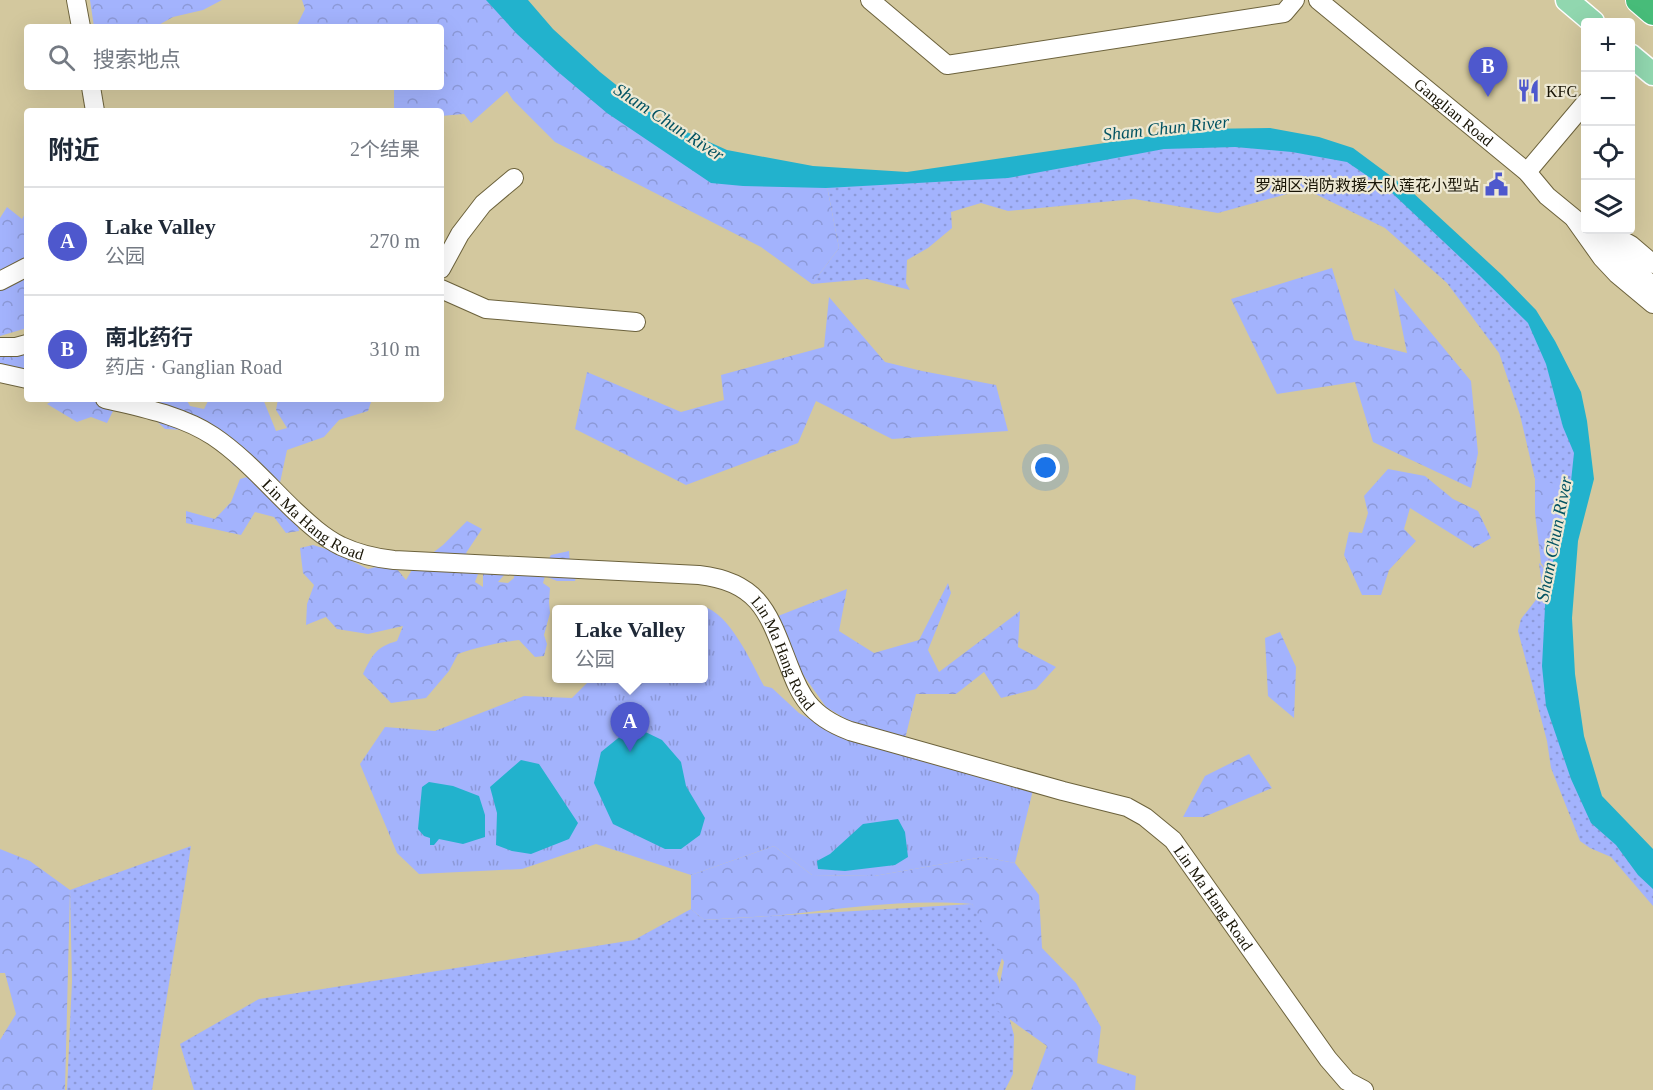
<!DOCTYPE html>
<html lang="zh">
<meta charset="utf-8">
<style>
:root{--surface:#fff;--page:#f6f6f7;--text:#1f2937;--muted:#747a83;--line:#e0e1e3;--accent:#4e58cd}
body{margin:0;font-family:"Times New Roman","Noto Sans SC",serif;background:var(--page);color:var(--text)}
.controls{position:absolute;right:18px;top:18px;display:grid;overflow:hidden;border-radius:6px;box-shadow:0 6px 24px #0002}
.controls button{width:54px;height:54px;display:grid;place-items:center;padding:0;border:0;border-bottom:2px solid var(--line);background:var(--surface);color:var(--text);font:30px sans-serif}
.you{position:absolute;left:1046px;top:468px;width:21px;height:21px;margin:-15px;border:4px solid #fff;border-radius:50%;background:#1a73e8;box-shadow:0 0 0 9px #1a73e833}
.badge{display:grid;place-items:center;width:39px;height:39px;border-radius:50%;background:var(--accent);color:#fff;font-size:20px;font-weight:700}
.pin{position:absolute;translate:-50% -50px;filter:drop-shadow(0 2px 3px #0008)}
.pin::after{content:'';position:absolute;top:32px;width:21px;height:18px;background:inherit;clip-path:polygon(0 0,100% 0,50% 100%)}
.popup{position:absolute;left:552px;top:605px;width:156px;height:78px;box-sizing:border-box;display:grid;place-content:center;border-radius:6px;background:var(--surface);filter:drop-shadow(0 2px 4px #0005);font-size:20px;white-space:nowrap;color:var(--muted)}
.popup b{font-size:22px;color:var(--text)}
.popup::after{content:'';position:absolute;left:50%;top:100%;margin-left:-12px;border:12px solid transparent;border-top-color:var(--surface)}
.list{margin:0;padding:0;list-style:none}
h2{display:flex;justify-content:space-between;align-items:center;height:78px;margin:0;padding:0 24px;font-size:26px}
h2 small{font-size:20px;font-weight:400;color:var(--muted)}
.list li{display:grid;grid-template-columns:39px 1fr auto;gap:18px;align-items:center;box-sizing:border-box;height:108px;padding:0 24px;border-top:2px solid var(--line)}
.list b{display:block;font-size:22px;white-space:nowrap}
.list p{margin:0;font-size:20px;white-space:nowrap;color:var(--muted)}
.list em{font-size:20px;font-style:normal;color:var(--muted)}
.icon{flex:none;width:33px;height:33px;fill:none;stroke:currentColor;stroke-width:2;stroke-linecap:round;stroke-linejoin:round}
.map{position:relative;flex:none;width:1653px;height:1090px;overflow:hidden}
.search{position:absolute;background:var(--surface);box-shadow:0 6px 24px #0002;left:24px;top:24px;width:420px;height:66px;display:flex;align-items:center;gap:15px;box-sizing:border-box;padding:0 21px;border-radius:6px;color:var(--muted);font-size:22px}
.panel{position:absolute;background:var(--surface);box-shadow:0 6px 24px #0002;left:24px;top:108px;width:420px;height:294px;border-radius:6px}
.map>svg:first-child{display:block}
.grass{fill:url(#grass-dots)}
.forest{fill:url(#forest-crowns)}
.park{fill:url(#park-tufts)}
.water{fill:#22b2cd}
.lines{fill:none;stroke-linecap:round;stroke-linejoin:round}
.minor-casing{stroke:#6c623c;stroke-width:20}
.major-casing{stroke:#fff;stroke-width:25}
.highway-casing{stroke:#fff;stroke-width:28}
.minor{stroke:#fff;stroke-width:18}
.major{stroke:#91d7af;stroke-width:22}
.highway{stroke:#47bc79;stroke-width:26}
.labels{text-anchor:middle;stroke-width:4.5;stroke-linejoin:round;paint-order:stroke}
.poi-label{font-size:16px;fill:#181405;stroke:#eee9d4;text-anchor:start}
.street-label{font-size:16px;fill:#181405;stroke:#eee9d4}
.water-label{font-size:18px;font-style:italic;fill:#035362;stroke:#eee9d4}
</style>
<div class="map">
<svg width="1653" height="1090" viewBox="0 0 1653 1090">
<defs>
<pattern id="grass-dots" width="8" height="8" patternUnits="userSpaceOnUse" patternTransform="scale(1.5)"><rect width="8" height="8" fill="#a3b3fd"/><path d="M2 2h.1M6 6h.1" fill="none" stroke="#8c99d7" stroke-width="1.8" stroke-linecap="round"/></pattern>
<pattern id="forest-crowns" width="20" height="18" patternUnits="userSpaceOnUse" patternTransform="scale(1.5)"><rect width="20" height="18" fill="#a3b3fd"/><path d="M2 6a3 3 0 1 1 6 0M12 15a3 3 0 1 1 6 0" fill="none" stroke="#8c99d7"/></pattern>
<pattern id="park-tufts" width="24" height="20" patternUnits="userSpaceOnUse" patternTransform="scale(1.5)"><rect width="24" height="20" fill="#a3b3fd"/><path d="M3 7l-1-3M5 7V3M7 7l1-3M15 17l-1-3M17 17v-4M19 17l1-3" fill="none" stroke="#8c99d7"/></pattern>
</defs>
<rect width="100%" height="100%" fill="#d3c89e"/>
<!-- grass -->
<g class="grass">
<polygon points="1210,135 1311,142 1409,195 1542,337 1580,437 1578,496 1535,479 1520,415 1499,353 1447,283 1385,228 1305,189 1218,213 1134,199 1008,211 981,203 951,212 952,228 928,248 907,260 906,283 910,290 867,279 812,284 839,248 826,181 969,175"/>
<polygon points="1539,563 1558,585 1581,781 1653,864 1653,906 1611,857 1590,848 1580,841 1551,768 1547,741 1518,631 1521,619 1539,596 1542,586"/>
<polygon points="191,846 152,1090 67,1090 72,981 70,890"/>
<polygon points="972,904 1004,952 997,974 1014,1035 1013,1074 1005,1090 194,1090 180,1044 259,999 634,940 691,909 704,920"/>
</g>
<!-- forest -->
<g class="forest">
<polygon points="90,0 222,0 203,10 173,17 155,27 94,27"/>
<polygon points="302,0 501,0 720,173 826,181 839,248 812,284 761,247 555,142 513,100 507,91 471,123 464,114 441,116 441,111 394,111 394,87 441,87 441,27 296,27 305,9"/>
<polygon points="7,207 22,219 27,210 27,328 0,336 0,218"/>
<polygon points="1332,268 1354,340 1407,353 1394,288 1471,381 1478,453 1471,488 1373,442 1355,382 1277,394 1231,299"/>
<polygon points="829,297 885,362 922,371 996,385 1008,431 892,439 816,401 798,443 686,485 575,429 587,372 681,412 724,400 721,375 824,347"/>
<polygon points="27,338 27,359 26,360 27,372 0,365 0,346"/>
<polygon points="55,399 186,399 190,406 204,409 209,399 263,399 276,431 287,428 276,410 278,399 372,399 368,411 339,420 324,437 287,450 278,492 294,509 299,531 286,533 274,517 255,512 241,535 186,523 186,511 215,519 231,502 240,479 265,472 234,466 218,444 205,431 165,429 148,413 115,407 107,423 91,417 77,422 47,404"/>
<polygon points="1388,469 1425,476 1453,499 1478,511 1491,538 1474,548 1410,508 1404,529 1416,541 1389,570 1381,595 1362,595 1344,555 1349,532 1362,533 1368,513 1364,496"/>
<polygon points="1535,479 1551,483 1575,493 1552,579 1541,563 1535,513"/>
<path d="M467,521L482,529L466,553L480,569L475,582L483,587V571L505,574L498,582L508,583L514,578L513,561L544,567L551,555L569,551L570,565L579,566L575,581H557L545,576L543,583L550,588L549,602L550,613L544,635L547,644L544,656L535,657L519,640C497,643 478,647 458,654L449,671L426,698L391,703L363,674C372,655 376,647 397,641L403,626L368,634L337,629L326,617L306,625L307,604L314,585L303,573L300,548L313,545L342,554L348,559L368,569L392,563L406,580L413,568L443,545Z"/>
<polygon points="948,583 951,593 928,650 939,672 1020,611 1018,647 1056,667 1036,689 1001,698 984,672 956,694 916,694 905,739 854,724 826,707 799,669 778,616 847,589 839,631 874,653 919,640"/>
<polygon points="1280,632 1296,667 1294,718 1268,696 1265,638"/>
<polygon points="1249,754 1272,788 1204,817 1183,817 1205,776"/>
<path d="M774,846L812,875L874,876L983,857L1015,863L1039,895L1042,948L1076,983L1101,1027L1097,1063L1136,1076L1135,1090H1031L1047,1046L995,1009L1004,962L972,904C912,899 852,907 792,914C763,917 733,918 704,920L691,909V875Z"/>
<polygon points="0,849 30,861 70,890 65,1090 0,1090 0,1040 16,1014 5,973 0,973"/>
</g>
<!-- park -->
<path class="park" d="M683,606C689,606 696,605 702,606C730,613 751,662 764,686L772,688L799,713L845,739L1033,790L1015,863L983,857L874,876L812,875L774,846L691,875L596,844L522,869L419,874L397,853L360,764L385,727L435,731L524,696L572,698L591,679L704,678V610L672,609Z"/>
<!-- water -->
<g class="water">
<polygon points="486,0 528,0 553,29 600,72 660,120 727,150 813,166 907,172 1200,129 1270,128 1319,137 1353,148 1411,191 1502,275 1536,310 1555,341 1581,392 1587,421 1594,479 1578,541 1572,618 1575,674 1584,736 1602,796 1653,849 1653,889 1638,875 1616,845 1591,823 1571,779 1546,706 1542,666 1546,588 1569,500 1574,453 1563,427 1546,364 1528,323 1479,275 1391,192 1347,162 1292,152 1235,147 1164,149 1008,178 826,188 743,186 711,183 607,113 557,71 517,34"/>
<polygon points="633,726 662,740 681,762 686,786 705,818 700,835 681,849 665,849 613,824 594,783 601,752"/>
<polygon points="521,760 539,764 578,823 569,839 531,854 512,851 496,845 497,813 490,787"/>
<polygon points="429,782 453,786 479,796 485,815 485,837 463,844 439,839 434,845 430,845 430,838 424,836 418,829 422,787"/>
<polygon points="898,819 905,832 908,857 895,865 845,871 818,869 817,861 830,854 863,824"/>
</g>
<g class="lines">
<defs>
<g id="minor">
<polyline points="76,0 81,27"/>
<polyline points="870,0 947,65 1284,13 1295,0"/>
<path id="s1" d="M1318,0L1527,172L1547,196L1586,228"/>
<polyline points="91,87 95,111"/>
<polyline points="1527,172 1586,102"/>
<polyline points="1575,220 1602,258 1617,274 1653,304"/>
<polyline points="1604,230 1631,245 1653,264"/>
<polyline points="1595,236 1653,286"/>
<polyline points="441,269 460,234 483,204 514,178"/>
<polyline points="0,281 27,267"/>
<polyline points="441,289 486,309 636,322"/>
<polyline points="0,347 16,347 27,344"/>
<polyline points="0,373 27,379"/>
<path id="s2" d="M105,399C142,408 181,415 213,436C243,456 268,485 294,510C308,523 323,537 341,546C358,554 375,558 394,560L699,575C761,582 769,615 789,666C794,679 799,692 808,703C819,717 834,725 850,731L1063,791L1127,807L1145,817L1173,840L1328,1059L1347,1081L1364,1090"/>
</g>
<g id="major">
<polyline points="1567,0 1593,22"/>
<polyline points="1630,55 1653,74"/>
</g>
<polyline id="highway" points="1639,0 1653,12"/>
</defs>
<!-- minor casing -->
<use href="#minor" class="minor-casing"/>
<!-- major casing -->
<use href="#major" class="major-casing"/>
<!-- highway casing -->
<use href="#highway" class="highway-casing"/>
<!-- minor -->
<use href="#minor" class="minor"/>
<!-- major -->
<use href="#major" class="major"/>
<!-- highway -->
<use href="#highway" class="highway"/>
</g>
<!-- icons -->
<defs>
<symbol id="restaurant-bare" viewBox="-9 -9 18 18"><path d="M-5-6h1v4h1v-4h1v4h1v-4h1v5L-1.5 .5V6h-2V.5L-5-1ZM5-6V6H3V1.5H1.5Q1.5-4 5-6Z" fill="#4e58cd" stroke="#eee9d4" stroke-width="2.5" paint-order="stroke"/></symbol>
<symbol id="civic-bare" viewBox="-9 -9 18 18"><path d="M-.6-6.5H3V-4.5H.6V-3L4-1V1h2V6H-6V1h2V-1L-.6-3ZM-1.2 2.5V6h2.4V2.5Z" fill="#4e58cd" stroke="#eee9d4" stroke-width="2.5" paint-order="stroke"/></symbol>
</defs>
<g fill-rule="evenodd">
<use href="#restaurant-bare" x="1512" y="74" width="33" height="33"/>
<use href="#civic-bare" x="1480" y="168" width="33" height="33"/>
</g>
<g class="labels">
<!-- poi labels -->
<g class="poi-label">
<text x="1546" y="97">KFC</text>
<text x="1479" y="191" text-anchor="end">罗湖区消防救援大队莲花小型站</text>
</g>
<!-- street labels -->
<g class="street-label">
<text dy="6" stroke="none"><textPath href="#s1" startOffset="176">Ganglian Road</textPath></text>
<text dy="6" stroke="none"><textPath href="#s2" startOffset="246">Lin Ma Hang Road</textPath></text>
<text dy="6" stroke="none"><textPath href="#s2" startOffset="768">Lin Ma Hang Road</textPath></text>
<text dy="6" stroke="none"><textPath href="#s2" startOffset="1290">Lin Ma Hang Road</textPath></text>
</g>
<!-- water labels -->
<g class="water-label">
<text transform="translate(669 122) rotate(33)" y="6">Sham Chun River</text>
<text transform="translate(1166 128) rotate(-6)" y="6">Sham Chun River</text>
<text transform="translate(1554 539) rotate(-79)" y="6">Sham Chun River</text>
</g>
</g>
</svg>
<div class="controls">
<button>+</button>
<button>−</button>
<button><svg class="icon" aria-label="locate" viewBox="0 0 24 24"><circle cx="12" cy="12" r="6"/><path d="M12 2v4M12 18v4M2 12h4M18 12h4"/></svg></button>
<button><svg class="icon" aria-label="layers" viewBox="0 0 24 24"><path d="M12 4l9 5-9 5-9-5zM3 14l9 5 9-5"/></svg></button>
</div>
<div class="you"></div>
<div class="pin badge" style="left:630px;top:752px">A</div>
<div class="popup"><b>Lake Valley</b>公园</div>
<div class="pin badge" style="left:1488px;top:97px">B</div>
<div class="search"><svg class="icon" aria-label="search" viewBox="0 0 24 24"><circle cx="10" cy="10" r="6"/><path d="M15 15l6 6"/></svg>搜索地点</div>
<section class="panel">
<h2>附近<small>2个结果</small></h2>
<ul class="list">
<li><span class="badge">A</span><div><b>Lake Valley</b><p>公园</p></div><em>270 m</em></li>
<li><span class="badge">B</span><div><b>南北药行</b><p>药店 · Ganglian Road</p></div><em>310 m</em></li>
</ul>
</section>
</div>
